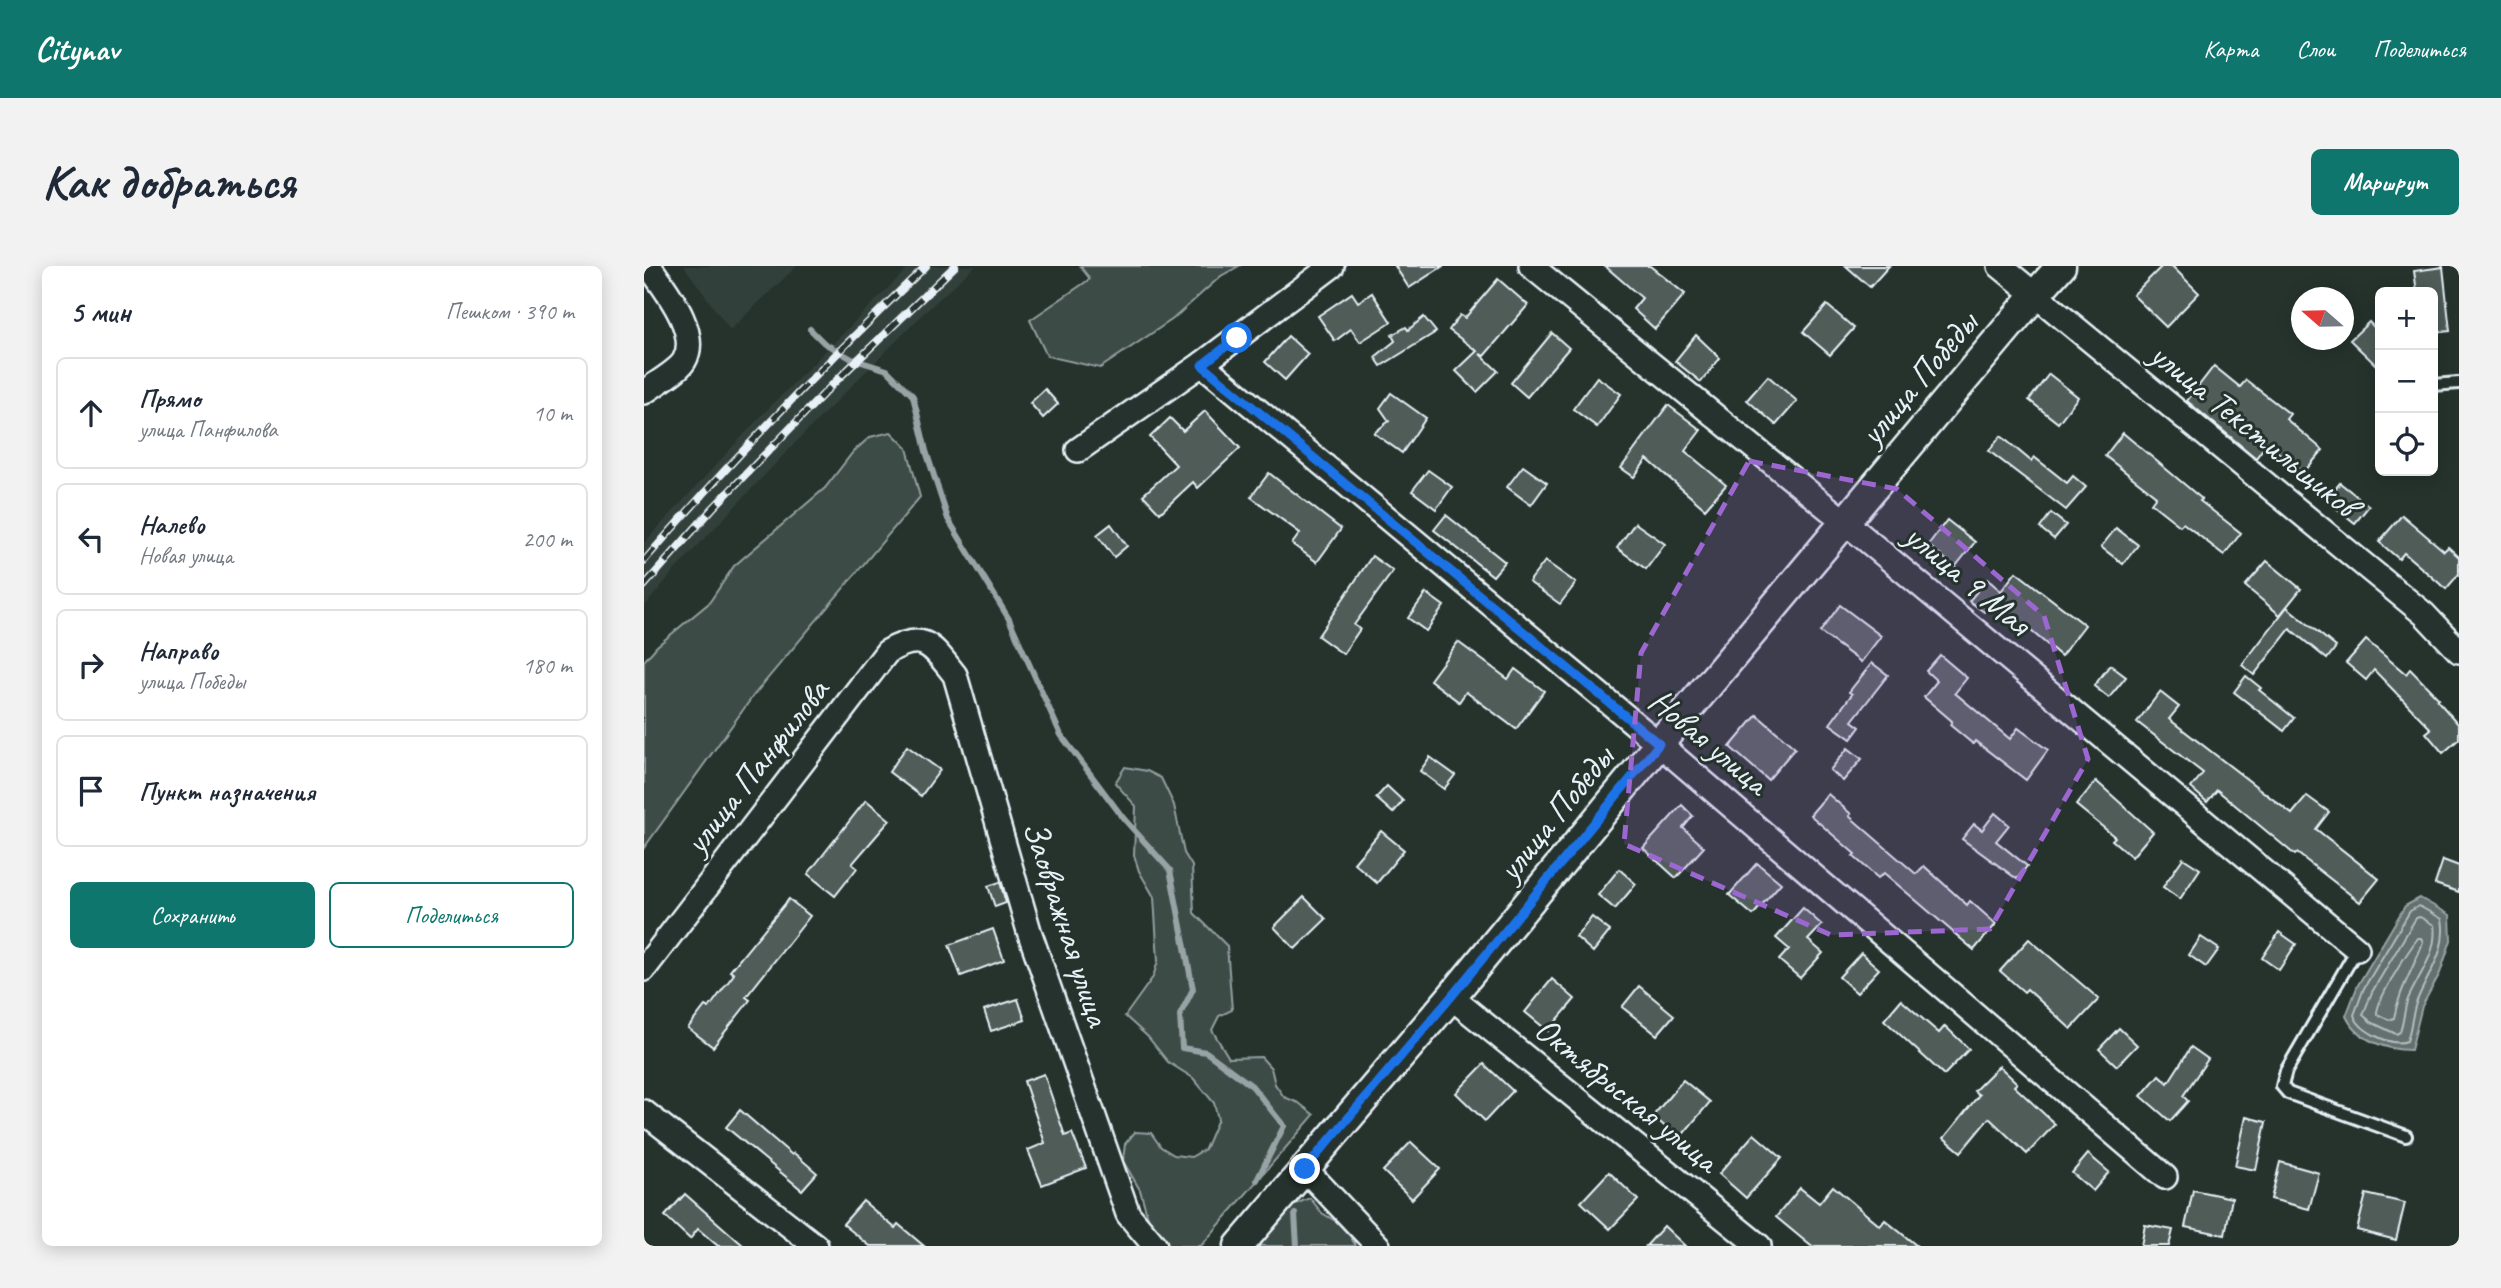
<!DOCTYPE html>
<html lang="ru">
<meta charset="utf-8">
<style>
:root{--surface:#fff;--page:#f2f2f3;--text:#1f2937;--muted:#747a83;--line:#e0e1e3;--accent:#0f766e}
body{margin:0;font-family:Caveat,sans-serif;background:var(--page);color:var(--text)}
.controls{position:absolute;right:21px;top:21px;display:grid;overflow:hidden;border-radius:10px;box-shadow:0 4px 18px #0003}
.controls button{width:63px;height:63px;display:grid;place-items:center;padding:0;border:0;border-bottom:2px solid var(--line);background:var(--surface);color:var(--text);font:35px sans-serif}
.compass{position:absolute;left:1647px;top:21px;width:63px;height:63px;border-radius:50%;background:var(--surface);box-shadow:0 4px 18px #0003;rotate:290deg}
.stop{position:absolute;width:21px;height:21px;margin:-16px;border:5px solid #1a73e8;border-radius:50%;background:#fff}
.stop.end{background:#1a73e8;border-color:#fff;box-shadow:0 2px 7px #0008}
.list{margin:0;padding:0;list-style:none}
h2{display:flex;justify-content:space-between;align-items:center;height:91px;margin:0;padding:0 28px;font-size:30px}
h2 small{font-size:23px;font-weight:400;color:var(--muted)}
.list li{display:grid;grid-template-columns:46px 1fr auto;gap:21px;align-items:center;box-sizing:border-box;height:112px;margin:0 14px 14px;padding:0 14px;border:2px solid var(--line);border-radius:10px}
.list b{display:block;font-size:26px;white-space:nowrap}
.list p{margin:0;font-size:23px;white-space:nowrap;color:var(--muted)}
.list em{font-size:23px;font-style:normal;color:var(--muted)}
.actions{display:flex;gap:14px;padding:21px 28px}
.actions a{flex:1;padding:16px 0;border:2px solid var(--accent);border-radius:10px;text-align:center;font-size:24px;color:var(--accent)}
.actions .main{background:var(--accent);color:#fff}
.icon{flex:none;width:38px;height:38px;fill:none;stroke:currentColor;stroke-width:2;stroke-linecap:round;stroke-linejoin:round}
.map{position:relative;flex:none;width:1815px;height:980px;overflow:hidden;border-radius:10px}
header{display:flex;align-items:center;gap:42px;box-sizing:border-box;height:98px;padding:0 35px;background:var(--accent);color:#fff}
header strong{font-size:33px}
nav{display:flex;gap:38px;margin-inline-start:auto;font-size:24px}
.intro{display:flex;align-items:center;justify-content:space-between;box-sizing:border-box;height:168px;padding:0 42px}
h1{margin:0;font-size:49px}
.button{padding:18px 32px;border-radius:10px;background:var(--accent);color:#fff;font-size:24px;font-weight:700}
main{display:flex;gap:42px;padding:0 42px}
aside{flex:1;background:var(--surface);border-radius:10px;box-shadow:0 4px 18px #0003}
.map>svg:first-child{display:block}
.built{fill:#333f3a}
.green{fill:#3e4b47;stroke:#939ea0;stroke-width:2}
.water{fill:#636f6d;stroke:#98a3a5;stroke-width:2}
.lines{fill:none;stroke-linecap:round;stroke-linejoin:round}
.shore{stroke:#b3bdc0;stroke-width:2}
.stream{stroke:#98a3a5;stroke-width:6}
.building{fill:#505c59;stroke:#e8f1f8;stroke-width:2}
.service-casing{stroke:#e8f1f8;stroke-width:16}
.minor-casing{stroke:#e8f1f8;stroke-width:28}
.tertiary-casing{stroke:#e8f1f8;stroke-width:33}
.service{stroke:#26332d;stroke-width:10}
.minor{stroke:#26332d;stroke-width:23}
.tertiary{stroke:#26332d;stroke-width:28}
.rail-casing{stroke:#e8f1f8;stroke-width:8}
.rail{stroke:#26332d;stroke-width:5;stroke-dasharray:16;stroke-linecap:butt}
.route{stroke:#1a73e8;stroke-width:9}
.marked{fill:#9c67d0;fill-opacity:0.2;stroke:#9c67d0;stroke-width:5;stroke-dasharray:14 9;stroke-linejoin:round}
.labels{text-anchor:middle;stroke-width:6;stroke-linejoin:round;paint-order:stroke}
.street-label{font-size:35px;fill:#e8f1f8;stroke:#26332d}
</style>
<header>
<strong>Citynav</strong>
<nav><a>Карта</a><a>Слои</a><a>Поделиться</a></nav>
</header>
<div class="intro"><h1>Как добраться</h1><a class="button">Маршрут</a></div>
<main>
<aside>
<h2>5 мин<small>Пешком · 390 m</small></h2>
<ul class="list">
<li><svg class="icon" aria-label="ahead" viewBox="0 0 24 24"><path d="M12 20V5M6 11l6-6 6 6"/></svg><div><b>Прямо</b><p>улица Панфилова</p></div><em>10 m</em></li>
<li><svg class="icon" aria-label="left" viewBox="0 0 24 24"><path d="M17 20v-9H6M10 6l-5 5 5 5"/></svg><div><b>Налево</b><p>Новая улица</p></div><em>200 m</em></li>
<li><svg class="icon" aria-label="right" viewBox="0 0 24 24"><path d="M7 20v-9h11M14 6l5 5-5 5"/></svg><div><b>Направо</b><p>улица Победы</p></div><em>180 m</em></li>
<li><svg class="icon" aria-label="arrive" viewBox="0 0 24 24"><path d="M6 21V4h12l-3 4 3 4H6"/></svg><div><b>Пункт назначения</b></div></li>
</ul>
<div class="actions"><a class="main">Сохранить</a><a>Поделиться</a></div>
</aside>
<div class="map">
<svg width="1815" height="980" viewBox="0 0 1815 980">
<rect width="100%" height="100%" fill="#26332d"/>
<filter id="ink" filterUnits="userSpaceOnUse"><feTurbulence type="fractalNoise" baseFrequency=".0143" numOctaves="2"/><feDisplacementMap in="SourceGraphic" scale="14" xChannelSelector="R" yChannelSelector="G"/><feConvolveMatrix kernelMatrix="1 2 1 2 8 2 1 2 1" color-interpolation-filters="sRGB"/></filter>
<g filter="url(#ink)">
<!-- built -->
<g class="built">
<polygon points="40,0 153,0 86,64"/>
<polygon points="266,0 331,0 280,47 150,178 29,306 0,341 0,277 117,150"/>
</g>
<!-- green -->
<g class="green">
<polygon points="436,0 595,0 577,10 529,53 456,102 403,90 386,54 446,13"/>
<polygon points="247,166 263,182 276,231 109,430 0,582 0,395 13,380 65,337 90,300 181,222 209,186 226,171"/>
<polygon points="481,501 503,505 517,512 530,539 540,587 548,600 550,647 583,680 588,744 575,750 568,764 585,792 617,791 627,802 631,818 640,831 655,837 670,849 557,980 523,980 505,955 496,924 479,895 481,878 491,866 507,867 517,881 530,889 547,891 561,883 574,853 570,837 549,812 524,796 504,771 481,750 509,711 514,695 510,631 495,605 490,589 492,540 471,517"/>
<polygon points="666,932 678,947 693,956 706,970 712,980 615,980 649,939"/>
</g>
<!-- water -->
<path class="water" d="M1776,632L1806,649L1807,674L1796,707L1778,740L1767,784C1742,784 1713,774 1702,750L1714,719L1761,640Z"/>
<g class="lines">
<!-- shore -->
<g class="shore">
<path d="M1775,640L1798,653C1804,686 1783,708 1772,737C1768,749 1767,763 1763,775C1747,781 1715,765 1710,749L1720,722L1766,645Z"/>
<path d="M1776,651L1790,659C1794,687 1775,708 1764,733C1760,743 1760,755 1756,766L1752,768L1727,756L1719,749L1728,726L1772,652Z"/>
<path d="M1774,672H1777L1779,676C1770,702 1755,724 1750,752L1745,754L1733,748C1732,735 1764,685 1774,672Z"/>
</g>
<!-- stream -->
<g class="stream">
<polyline points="166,63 180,77 208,93 243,104 269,130 282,185 304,253 365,353 417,469 480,553 526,604 549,723 536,749 538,782 562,786 608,820 640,860 613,914"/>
<polyline points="651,948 653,980"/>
</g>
</g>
<!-- building -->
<g class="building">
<polygon points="751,0 799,0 765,22"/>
<polygon points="961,0 1006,0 1041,28 1011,63 989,43 998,32"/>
<polygon points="1202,0 1245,0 1226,21"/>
<polygon points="1518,0 1528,0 1555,27 1522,61 1489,29"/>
<polygon points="1799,1 1806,65 1789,67 1789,26 1773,26 1770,5"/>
<polygon points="854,13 884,39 840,90 836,88 854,105 833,126 812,105 833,85 805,64 816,49 821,52"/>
<polygon points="708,27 714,36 728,27 747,56 716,76 707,63 691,75 674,50"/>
<polygon points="1183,39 1210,62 1186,89 1159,66"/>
<polygon points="780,51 792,66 737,100 731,91 751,75 748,69 762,61 764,64"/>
<polygon points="1725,56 1736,67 1736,103 1706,74"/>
<polygon points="908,67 925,82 883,131 867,117"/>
<polygon points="1052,69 1076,92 1057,116 1031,95"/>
<polygon points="644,70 664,88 641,114 621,96"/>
<polygon points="1570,100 1596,121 1602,114 1646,148 1642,153 1679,184 1659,207 1623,177 1612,192 1543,135"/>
<polygon points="1405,108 1434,131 1414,157 1385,134"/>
<polygon points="1124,110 1153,135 1132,159 1103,134"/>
<polygon points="953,111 977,128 953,161 929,143"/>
<polygon points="401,123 414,138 399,152 386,137"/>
<polygon points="747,127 782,152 758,187 730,167 745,155 736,142"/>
<polygon points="1024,139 1057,164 1041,185 1082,219 1061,243 1003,193 990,211 977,202"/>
<polygon points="561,145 596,182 554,222 549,216 516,247 499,229 532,199 506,171 526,152 539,165"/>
<polygon points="1479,167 1558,233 1556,235 1597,267 1580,289 1539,257 1536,260 1507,237 1512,230 1461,190"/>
<polygon points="1357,170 1387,195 1390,191 1423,217 1429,210 1442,221 1422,244 1345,185"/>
<polygon points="879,200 903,217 887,239 863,221"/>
<polygon points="784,204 808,221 792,243 768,225"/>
<polygon points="625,207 697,263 673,296 648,278 656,267 607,231"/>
<polygon points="1696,217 1725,240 1711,257 1682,234"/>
<polygon points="1407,247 1422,259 1410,273 1396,262"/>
<polygon points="802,249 861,296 849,310 790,264"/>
<polygon points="1758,249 1800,285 1804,281 1815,291 1815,308 1802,323 1760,287 1755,293 1735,276"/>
<polygon points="1303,254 1331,276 1311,301 1284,279"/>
<polygon points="991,257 1021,278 1002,303 973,282"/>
<polygon points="467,258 483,280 470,291 453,269"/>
<polygon points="1472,262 1494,279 1479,298 1457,281"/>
<polygon points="728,290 749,305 710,359 716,363 699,388 674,370"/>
<polygon points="901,295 932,317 916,338 885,316"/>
<polygon points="1623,295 1657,323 1636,349 1601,320"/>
<polygon points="1372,306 1441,359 1417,390 1350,334 1355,328 1340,346 1325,335 1343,313 1357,325"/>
<polygon points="782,327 800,340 782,365 764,352"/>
<polygon points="1196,339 1237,370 1217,396 1176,366"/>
<polygon points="1643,341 1692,381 1683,393 1646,363 1610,409 1598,399"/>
<polygon points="1722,374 1762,408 1766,403 1795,433 1793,434 1815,459 1815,473 1799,487 1782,467 1787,463 1730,404 1722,414 1702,397"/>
<polygon points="814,376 864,413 871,403 900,425 872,463 822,426 815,436 786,414"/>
<polygon points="1296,389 1323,412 1311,427 1366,473 1374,462 1404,484 1382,514 1331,475 1329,478 1306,459 1308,455 1280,431 1293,415 1282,405"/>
<polygon points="1228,397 1244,409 1208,455 1216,461 1207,473 1186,458 1208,428 1205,426"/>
<polygon points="1466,399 1482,411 1465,432 1450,420"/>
<polygon points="1602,410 1617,422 1615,424 1650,452 1640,465 1590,426"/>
<polygon points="1516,426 1535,441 1525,453 1648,548 1663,530 1685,546 1672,563 1735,613 1716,636 1653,587 1651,589 1573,524 1563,536 1547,522 1559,507 1493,456"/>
<polygon points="1113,449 1151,482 1124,514 1086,481"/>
<polygon points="263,480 296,504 277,530 245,506"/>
<polygon points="1204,482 1218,493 1199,515 1186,504"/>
<polygon points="786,491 811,509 800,523 776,505"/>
<polygon points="1452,515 1509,566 1488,591 1468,574 1471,571 1432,539"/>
<polygon points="743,520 759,535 749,547 732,532"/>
<polygon points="1184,528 1207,548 1205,550 1272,608 1280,600 1323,639 1326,635 1352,658 1330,684 1240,607 1234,612 1209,590 1211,588 1166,549"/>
<polygon points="222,534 246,554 208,598 213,602 191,630 164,608"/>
<polygon points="1038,539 1049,550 1039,562 1060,581 1032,612 999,582"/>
<polygon points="1351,547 1365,559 1352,575 1383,600 1373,613 1318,573 1330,558 1338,564"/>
<polygon points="737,565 760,584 733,617 710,597"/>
<polygon points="1539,592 1556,603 1536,633 1519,621"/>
<polygon points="1799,594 1815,600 1815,626 1791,618"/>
<polygon points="1113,597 1137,617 1109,649 1085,629"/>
<polygon points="975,603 992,618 971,643 954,629"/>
<polygon points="356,616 362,637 351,641 344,620"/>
<polygon points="660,631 682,653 651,683 630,661"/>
<polygon points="145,633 166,650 102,731 106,734 69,781 44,762 61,740 65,742 90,708 86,705"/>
<polygon points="1159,642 1178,659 1164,674 1179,687 1156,712 1135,694 1145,683 1132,672"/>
<polygon points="948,651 966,665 949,686 932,671"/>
<polygon points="349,663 360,694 317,710 305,679"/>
<polygon points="1635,666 1652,678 1635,704 1618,692"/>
<polygon points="1557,671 1575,683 1562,701 1545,689"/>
<polygon points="1385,673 1455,733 1427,763 1383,723 1380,726 1356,705"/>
<polygon points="1217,687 1235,703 1213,727 1195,711"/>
<polygon points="908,713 931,733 904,765 881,746"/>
<polygon points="995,720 1030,749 1013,769 978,741"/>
<polygon points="374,733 381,754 347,765 340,744"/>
<polygon points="1257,734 1295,767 1301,760 1325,783 1300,809 1240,754"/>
<polygon points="1475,762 1493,779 1473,800 1455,783"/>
<polygon points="1547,781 1564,793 1539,830 1544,835 1526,855 1497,830 1515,809 1524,817"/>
<polygon points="840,798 869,825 841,855 812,827"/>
<polygon points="1355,800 1373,817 1370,820 1411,858 1383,888 1345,852 1317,886 1300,872 1335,829 1330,825"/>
<polygon points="400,808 421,870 428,867 442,902 398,919 384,884 401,877 380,815"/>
<polygon points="1039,814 1066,836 1035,873 1009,850"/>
<polygon points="96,844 148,889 150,887 173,907 158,924 82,861"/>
<polygon points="1602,851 1622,856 1612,904 1591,900"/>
<polygon points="1110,868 1138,892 1102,932 1075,908"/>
<polygon points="767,876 796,903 768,933 739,905"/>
<polygon points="1444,888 1465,906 1449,925 1428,907"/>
<polygon points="1636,896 1675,907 1665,943 1627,933"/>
<polygon points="965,906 994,934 966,963 937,936"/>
<polygon points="1189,920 1236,960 1241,954 1273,980 1167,980 1132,951 1156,922 1175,937"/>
<polygon points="1549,924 1588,932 1581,969 1541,961"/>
<polygon points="41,928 100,980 74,980 54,963 46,973 21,950"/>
<polygon points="1722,928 1761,937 1752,974 1713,964"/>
<polygon points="219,935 251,962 254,958 280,980 226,980 199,958"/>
<polygon points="1501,959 1529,964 1525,980 1497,980"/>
<polygon points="1020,960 1041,980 1002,980"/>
</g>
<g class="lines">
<defs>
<g id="service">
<polyline points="1789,119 1815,117"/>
<polyline points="1713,683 1642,805 1638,820 1644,827 1762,870"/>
</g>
<g id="minor">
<polyline points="887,0 1201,256 1713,683"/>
<polyline points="1356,0 1780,348 1815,385"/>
<polyline points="558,98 1015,478 1521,911"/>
<path d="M0,126C10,119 34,105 40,95C57,67 21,23 5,0"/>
<polyline points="434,184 558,98 688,0"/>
<path d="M0,703L243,386C280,364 288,380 311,409L385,665L484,948L511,980"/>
<polyline points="807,731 1115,980"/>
<polyline points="0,846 172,980"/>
<polyline points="661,903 734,980"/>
</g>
<polyline id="tertiary" points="595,980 807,731 1015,478 1391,29 1417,0"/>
</defs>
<!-- service casing -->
<use href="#service" class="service-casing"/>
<!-- minor casing -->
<use href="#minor" class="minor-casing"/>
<!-- tertiary casing -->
<use href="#tertiary" class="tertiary-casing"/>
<!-- service -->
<use href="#service" class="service"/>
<!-- minor -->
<use href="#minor" class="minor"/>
<!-- tertiary -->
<use href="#tertiary" class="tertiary"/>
<defs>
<g id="rail">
<path d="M0,295C89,192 184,94 282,0"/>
<polyline points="0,320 69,242 193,114 311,0"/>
</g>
</defs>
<!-- rail casing -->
<use href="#rail" class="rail-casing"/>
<!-- rail -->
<use href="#rail" class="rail"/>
</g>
</g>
<g class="lines" filter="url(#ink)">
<!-- route -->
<polyline class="route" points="593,72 558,99 1015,478 807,731 661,903"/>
</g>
<!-- marked area -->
<path class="marked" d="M1105,195L1253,223L1400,350L1444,493L1346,663L1187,669L980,578L997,387Z"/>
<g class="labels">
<!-- street labels -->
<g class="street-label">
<text transform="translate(1274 112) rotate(-50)" y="12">улица Победы</text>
<text transform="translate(1610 163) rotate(39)" y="12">улица Текстильщиков</text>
<text transform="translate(1324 313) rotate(40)" y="12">улица 9 Мая</text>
<text transform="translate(1065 475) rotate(40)" y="12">Новая улица</text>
<text transform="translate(112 500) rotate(-52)" y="12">улица Панфилова</text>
<text transform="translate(911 547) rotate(-51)" y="12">улица Победы</text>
<text transform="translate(423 657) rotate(72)" y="12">Заовражная улица</text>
<text transform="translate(983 828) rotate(39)" y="12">Октябрьская улица</text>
</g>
</g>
</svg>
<div class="controls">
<button>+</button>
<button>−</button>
<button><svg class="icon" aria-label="locate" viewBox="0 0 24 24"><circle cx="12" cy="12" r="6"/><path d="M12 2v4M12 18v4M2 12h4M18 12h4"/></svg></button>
</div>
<svg class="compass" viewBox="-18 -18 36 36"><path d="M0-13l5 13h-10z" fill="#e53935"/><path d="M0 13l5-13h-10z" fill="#747a83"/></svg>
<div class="stop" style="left:593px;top:72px"></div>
<div class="stop end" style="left:661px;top:903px"></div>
</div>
</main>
